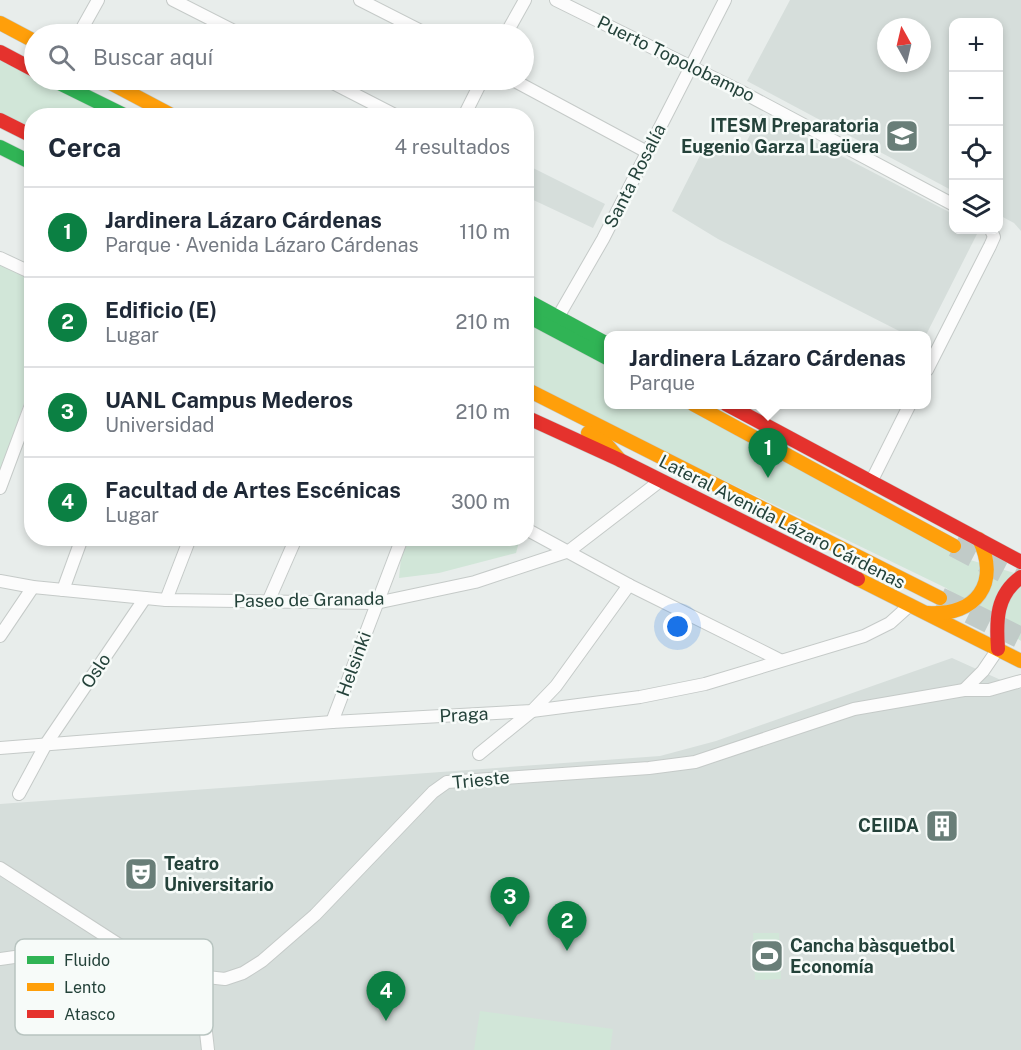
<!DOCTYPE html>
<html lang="es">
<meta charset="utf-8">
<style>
:root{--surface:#fff;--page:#f2f2f3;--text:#1f2937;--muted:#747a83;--line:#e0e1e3;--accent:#0b8043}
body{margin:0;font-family:"Public Sans",sans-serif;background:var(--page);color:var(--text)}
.controls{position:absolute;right:18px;top:18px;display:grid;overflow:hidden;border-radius:12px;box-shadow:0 3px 9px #0003}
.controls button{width:54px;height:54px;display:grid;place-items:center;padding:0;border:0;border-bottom:2px solid var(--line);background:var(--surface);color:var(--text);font:30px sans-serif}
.compass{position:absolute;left:877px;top:18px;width:54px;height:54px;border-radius:50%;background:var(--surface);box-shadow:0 3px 9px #0003;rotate:352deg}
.you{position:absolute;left:678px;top:627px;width:21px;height:21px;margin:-15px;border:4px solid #fff;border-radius:50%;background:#1a73e8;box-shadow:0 0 0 9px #1a73e833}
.badge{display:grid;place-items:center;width:39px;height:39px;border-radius:50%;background:var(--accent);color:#fff;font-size:20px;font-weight:700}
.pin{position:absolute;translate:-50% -50px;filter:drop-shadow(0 2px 3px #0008)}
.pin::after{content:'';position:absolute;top:32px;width:21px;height:18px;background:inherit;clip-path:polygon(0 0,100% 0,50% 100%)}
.popup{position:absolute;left:604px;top:331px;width:327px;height:78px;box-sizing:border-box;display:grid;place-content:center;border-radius:12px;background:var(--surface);filter:drop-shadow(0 2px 4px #0005);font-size:20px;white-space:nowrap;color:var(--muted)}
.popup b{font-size:22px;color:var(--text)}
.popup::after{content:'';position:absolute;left:50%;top:100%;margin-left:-12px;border:12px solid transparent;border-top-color:var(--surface)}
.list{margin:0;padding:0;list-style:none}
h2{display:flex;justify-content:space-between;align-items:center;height:78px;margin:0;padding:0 24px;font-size:26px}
h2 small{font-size:20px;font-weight:400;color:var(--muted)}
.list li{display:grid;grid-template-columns:39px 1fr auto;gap:18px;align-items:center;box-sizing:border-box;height:90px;padding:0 24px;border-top:2px solid var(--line)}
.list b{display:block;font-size:22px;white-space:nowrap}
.list p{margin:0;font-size:20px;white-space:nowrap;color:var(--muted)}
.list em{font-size:20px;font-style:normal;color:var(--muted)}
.icon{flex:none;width:33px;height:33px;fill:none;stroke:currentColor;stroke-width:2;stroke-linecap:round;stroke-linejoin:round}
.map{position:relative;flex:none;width:1021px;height:1050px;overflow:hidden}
.search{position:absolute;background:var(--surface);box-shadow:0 3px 9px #0003;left:24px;top:24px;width:510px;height:66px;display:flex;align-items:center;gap:15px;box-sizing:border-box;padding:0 21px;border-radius:33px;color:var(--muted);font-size:22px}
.panel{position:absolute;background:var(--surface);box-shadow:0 3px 9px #0003;left:24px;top:108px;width:510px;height:438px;border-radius:24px}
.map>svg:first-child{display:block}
.built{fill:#d6dedb;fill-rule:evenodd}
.green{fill:#d1e6d8}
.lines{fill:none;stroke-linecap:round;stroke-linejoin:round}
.highway-tunnel{stroke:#c1cbc8;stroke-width:22;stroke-dasharray:22 11;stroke-linecap:butt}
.street-casing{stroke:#c5cac8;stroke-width:14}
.fast-casing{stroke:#c3cbc8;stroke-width:15}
.slow-casing{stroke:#c3cbc8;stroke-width:15}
.jam-casing{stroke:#c3cbc8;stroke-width:15}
.street{stroke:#fcfcfc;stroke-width:12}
.fast{stroke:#30b455;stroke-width:14}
.slow{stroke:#ff9f0a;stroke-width:14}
.jam{stroke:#e5322d;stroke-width:14}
.labels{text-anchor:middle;stroke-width:5;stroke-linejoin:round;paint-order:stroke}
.street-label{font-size:18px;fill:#24423a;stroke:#f7fbf9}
.poi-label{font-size:18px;font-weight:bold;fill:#24423a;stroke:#f7fbf9;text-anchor:end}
.key{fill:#f7fbf9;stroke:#b8c4c0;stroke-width:1.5}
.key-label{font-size:16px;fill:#24423a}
</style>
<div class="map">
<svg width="1021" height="1050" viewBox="0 0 1021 1050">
<rect width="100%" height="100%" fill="#e8edeb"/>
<!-- built -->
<g class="built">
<path d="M790,0H1021V231L1014,223L999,215L998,22H954L953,191L747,81ZM886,27H922V63H886Z"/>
<polygon points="761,114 953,214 954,230 979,230 926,335 907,335 718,239 672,211 708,140 739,156"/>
<polygon points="527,165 605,204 593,228 527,197"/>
<polygon points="952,658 1021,689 1021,1050 0,1050 0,804 660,756 716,741"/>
</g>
<!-- green -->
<g class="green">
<polygon points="0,52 34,80 53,80 126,115 32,116 31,136 0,120"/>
<polygon points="0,263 32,279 31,383 0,473"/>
<polygon points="526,315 609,360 609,404 688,405 960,557 1021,575 1021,641 946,588 527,385"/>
<polygon points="516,538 519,542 516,553 439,573 399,578 402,547 410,539"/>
<polygon points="753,933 779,933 781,979 755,980"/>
<polygon points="480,1011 613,1029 610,1050 474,1050"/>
</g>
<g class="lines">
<!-- highway-tunnel -->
<g class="highway-tunnel">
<polyline points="954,546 1021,581"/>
<polyline points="940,598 1021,638"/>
</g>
<defs>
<g id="street">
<polyline points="173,0 240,34"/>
<polyline points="360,0 427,34"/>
<polyline points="556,0 742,92 954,205"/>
<polyline points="79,34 98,0"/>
<polyline points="506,34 525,0"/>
<polyline points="327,80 397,116"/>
<polyline points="513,80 647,152"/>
<polyline points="464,116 482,80"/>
<polyline points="0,258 32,273"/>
<polyline points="558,317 603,239 725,0"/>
<polyline points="927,370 990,246 994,237 991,230"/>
<polyline points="871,482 910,404"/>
<polyline points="0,488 32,402"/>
<polyline points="526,529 629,585 780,660"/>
<polyline points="0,581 33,587 166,600 376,603 475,582 569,551 660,481"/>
<polyline points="63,590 82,538"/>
<polyline points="166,600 190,538"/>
<polyline points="268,602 296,538"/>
<polyline points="0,636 33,587"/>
<polyline points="964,690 983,671 998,649"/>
<polyline points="332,722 402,538"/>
<polyline points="0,748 332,722 532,711 640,697 705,684 864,636 890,623 910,605"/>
<polyline points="479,754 532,711 556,686 629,585"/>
<polyline points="19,794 46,744 145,598"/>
<polyline points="0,868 138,957 189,975 225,979 243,973 262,961 315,915 433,792 447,782 649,768 695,762 854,709 964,690 989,690 1021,681"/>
<polyline points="0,959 113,943"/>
<polyline points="200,978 208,1050"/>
</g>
<g id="fast">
<polyline points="53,80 126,116"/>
<polyline points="0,147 32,163"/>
<polyline points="526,300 609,345"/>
<polyline points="526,315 609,359"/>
</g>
<g id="slow">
<polyline points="0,23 34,41"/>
<polyline points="105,80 173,116"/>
<polyline points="526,389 940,598"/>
<polyline points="693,404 954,546"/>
<polyline points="588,433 607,445 620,460"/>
<polyline points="858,579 1021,661"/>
<path d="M928,613C977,616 1000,583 979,539"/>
</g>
<g id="jam">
<polyline points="0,52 34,70"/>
<polyline points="0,120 32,136"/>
<polyline points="726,404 1021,562"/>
<polyline points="526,417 620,460 858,579"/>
<path d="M998,649C996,620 996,595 1021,577"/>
</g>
</defs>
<!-- street casing -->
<use href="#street" class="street-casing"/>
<!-- fast casing -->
<use href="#fast" class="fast-casing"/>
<!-- slow casing -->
<use href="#slow" class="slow-casing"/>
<!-- jam casing -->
<use href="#jam" class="jam-casing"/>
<!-- street -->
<use href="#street" class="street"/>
<!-- fast -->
<use href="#fast" class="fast"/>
<!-- slow -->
<use href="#slow" class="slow"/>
<!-- jam -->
<use href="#jam" class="jam"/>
</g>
<!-- icons -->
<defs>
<symbol id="university-square" viewBox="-11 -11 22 22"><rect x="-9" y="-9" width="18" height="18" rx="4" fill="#697e78" stroke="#f7fbf9"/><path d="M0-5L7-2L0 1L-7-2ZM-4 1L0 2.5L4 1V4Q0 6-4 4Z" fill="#fff"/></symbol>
<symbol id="building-square" viewBox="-11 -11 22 22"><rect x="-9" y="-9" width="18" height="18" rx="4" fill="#697e78" stroke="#f7fbf9"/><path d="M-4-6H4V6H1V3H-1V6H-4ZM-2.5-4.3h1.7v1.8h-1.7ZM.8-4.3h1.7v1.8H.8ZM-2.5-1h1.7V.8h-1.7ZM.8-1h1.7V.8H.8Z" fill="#fff"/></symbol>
<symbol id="theatre-square" viewBox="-11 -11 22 22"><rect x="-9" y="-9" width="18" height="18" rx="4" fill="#697e78" stroke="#f7fbf9"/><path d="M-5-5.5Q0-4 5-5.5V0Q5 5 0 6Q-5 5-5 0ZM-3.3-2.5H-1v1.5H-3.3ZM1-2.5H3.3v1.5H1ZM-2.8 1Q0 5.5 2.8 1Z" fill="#fff"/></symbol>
<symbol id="stadium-square" viewBox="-11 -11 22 22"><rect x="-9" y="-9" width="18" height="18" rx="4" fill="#697e78" stroke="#f7fbf9"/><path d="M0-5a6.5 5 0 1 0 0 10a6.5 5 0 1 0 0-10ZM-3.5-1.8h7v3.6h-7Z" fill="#fff"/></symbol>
</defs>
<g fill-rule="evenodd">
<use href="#university-square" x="883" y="117" width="38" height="38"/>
<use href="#building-square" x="923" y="807" width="38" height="38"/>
<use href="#theatre-square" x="122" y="855" width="38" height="38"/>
<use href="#stadium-square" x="748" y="937" width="38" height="38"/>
</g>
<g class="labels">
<!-- street labels -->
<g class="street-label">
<text transform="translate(676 59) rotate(26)" y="6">Puerto Topolobampo</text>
<text transform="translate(635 176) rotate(-63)" y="6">Santa Rosalía</text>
<text transform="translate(782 522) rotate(27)" y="6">Lateral Avenida Lázaro Cárdenas</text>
<text transform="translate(309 600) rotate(-1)" y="6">Paseo de Granada</text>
<text transform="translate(354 664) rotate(-70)" y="6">Helsinki</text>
<text transform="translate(96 671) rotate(-56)" y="6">Oslo</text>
<text transform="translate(464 715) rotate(-3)" y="6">Praga</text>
<text transform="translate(481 780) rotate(-6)" y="6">Trieste</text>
</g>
<!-- poi labels -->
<g class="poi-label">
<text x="879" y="132">ITESM Preparatoria<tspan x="879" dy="21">Eugenio Garza Lagüera</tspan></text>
<text x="919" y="832">CEIIDA</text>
<text x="164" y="870" text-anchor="start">Teatro<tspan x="164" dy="21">Universitario</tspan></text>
<text x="790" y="952" text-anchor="start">Cancha bàsquetbol<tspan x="790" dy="21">Economía</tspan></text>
</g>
</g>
<!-- legend -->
<rect x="15" y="939" width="198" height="96" rx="9" class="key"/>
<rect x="27" y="956" width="27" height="8" fill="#30b455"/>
<rect x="27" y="983" width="27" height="8" fill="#ff9f0a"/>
<rect x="27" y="1010" width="27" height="8" fill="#e5322d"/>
<g class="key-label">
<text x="64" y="966">Fluido</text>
<text x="64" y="993">Lento</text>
<text x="64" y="1020">Atasco</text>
</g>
</svg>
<div class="controls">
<button>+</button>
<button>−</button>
<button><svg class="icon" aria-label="locate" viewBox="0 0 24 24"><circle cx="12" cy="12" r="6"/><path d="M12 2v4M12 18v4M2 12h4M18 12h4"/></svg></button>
<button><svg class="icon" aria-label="layers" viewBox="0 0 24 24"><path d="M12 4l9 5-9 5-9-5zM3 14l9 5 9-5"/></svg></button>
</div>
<svg class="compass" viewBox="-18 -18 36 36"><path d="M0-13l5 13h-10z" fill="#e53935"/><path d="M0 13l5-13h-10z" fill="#747a83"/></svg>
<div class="you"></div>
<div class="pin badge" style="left:768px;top:478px">1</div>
<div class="popup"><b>Jardinera Lázaro Cárdenas</b>Parque</div>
<div class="pin badge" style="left:567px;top:951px">2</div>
<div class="pin badge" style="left:510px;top:927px">3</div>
<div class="pin badge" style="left:386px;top:1021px">4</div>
<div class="search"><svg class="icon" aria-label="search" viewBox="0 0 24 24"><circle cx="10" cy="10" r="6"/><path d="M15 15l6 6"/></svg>Buscar aquí</div>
<section class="panel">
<h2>Cerca<small>4 resultados</small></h2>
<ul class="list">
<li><span class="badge">1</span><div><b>Jardinera Lázaro Cárdenas</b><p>Parque · Avenida Lázaro Cárdenas</p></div><em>110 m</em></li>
<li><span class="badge">2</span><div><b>Edificio (E)</b><p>Lugar</p></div><em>210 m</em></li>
<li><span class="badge">3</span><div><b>UANL Campus Mederos</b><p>Universidad</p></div><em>210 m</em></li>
<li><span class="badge">4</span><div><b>Facultad de Artes Escénicas</b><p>Lugar</p></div><em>300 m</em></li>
</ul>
</section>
</div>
